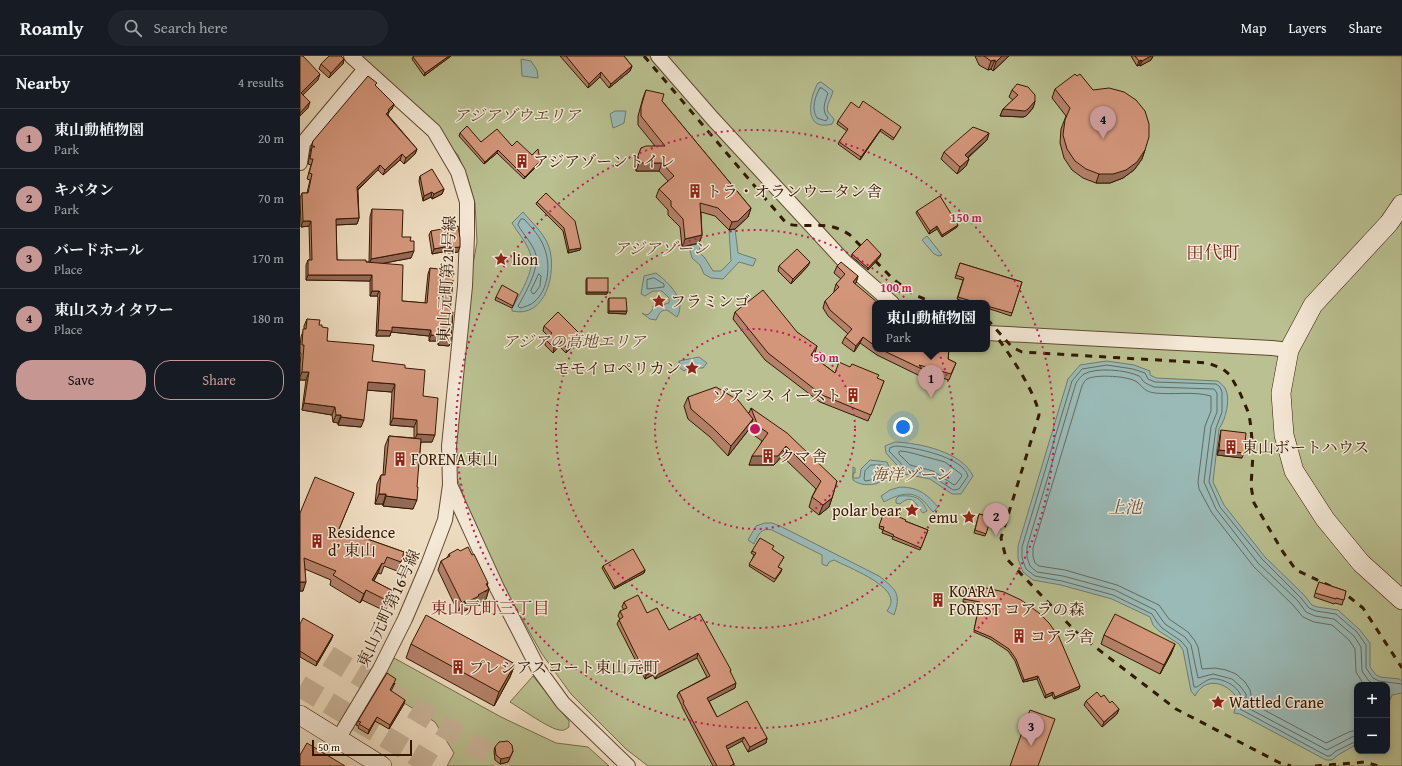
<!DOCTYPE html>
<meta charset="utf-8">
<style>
:root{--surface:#171b24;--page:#20242c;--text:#f1f3f6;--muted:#9ea1a6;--line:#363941;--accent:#c59692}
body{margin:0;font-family:"Gentium Book Plus","Noto Serif JP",serif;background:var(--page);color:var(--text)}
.controls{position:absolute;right:12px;bottom:12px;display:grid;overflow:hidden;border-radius:8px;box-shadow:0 2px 6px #0003}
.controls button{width:36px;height:36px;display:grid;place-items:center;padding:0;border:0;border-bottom:1px solid var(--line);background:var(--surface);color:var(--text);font:20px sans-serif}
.scale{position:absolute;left:12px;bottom:10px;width:100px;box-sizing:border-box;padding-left:4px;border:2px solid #331901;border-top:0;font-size:11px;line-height:14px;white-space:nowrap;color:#331901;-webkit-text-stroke:3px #f4e8d6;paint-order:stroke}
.you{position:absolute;left:603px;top:371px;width:14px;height:14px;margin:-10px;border:3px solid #fff;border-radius:50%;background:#1a73e8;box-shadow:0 0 0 6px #1a73e833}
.badge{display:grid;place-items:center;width:26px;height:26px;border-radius:50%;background:var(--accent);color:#111;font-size:13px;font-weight:700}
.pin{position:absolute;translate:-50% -33px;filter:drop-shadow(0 1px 2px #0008)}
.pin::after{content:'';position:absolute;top:21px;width:14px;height:12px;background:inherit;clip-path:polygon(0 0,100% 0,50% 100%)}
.popup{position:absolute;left:572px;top:244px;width:118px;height:52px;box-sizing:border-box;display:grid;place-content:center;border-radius:8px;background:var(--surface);filter:drop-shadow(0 1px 3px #0005);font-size:13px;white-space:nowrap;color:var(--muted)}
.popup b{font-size:15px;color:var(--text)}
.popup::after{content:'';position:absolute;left:50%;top:100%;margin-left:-8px;border:8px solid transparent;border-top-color:var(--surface)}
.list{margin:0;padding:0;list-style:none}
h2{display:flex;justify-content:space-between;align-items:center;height:52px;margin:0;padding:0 16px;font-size:17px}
h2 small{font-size:13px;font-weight:400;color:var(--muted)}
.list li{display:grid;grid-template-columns:26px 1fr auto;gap:12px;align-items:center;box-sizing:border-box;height:60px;padding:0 16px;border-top:1px solid var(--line)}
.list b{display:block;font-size:15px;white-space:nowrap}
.list p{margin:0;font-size:13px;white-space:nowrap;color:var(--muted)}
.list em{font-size:13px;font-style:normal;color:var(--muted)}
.actions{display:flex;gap:8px;padding:12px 16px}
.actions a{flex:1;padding:9px 0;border:1px solid var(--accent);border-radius:16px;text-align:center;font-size:14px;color:var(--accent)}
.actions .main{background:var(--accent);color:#111}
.icon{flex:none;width:22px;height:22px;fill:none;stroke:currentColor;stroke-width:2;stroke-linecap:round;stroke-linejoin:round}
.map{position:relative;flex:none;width:1102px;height:710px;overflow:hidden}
header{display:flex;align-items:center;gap:24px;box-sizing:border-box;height:56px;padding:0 20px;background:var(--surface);border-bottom:1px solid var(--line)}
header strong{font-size:19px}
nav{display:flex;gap:22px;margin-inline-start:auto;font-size:14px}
.search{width:280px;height:36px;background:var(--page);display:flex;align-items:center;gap:10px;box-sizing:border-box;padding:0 14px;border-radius:22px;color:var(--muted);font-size:15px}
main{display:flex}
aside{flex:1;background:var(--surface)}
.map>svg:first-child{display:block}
.green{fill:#bac091;stroke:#766c49;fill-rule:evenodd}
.water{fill:#9abab7;stroke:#717a6e}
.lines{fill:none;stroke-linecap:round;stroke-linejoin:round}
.shore{stroke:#666a5c;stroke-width:1}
.highway-tunnel{stroke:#c9b59a;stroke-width:22;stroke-dasharray:22 11;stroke-linecap:butt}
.street-casing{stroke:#624a31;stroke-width:16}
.secondary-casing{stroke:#331901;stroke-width:20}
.street{stroke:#f4e8d6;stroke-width:14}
.secondary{stroke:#f4e8d6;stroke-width:19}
.rail{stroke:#331901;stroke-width:3;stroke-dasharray:7 7;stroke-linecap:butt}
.wall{fill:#b5816a;stroke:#331901}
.shaded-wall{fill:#946956;stroke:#331901}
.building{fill:#d3967b;stroke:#331901}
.ring{fill:none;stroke:#c2185b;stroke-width:2;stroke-dasharray:2 4}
.labels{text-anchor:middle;stroke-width:3;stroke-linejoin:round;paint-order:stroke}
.park-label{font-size:16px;font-style:italic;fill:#5c4b2c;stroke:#f4e8d6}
.poi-label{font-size:16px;fill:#331901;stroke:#f4e8d6;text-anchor:start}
.street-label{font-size:16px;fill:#331901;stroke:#f4e8d6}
.water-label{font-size:17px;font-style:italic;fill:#575141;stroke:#f4e8d6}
.neighbourhood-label{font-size:17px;fill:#7a1f14;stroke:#f4e8d6}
.quarter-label{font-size:18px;fill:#7a1f14;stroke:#f4e8d6}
.centre{fill:#c2185b;stroke:#f4e8d6;stroke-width:2}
.ring-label{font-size:12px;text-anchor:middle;font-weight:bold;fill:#c2185b;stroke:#f4e8d6;stroke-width:3;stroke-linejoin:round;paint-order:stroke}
</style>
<header>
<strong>Roamly</strong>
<div class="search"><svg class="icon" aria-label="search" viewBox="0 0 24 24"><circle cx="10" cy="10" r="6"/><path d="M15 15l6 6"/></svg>Search here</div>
<nav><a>Map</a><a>Layers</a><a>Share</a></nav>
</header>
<main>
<aside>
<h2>Nearby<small>4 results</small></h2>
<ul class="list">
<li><span class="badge">1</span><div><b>東山動植物園</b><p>Park</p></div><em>20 m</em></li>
<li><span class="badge">2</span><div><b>キバタン</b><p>Park</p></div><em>70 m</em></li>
<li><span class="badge">3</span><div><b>バードホール</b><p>Place</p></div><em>170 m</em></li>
<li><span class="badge">4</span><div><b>東山スカイタワー</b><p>Place</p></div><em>180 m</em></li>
</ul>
<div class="actions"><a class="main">Save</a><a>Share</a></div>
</aside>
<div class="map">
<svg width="1102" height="710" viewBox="0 0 1102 710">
<rect width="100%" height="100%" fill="#eedcc0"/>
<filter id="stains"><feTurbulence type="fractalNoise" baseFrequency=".005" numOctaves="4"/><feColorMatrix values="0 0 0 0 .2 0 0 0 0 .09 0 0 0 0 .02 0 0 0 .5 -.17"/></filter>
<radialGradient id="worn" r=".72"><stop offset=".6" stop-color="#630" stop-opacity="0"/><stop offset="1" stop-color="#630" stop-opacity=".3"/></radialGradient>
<!-- green -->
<g class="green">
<path d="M62,0H1102V710H348L326,693L271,638L242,598L182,492L153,411L172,214L177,186L175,147L167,120L158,99L123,60ZM575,247H687V293H575ZM1057,629H1087V695H1057Z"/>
<polygon points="94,602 201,661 256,687 288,691 309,710 147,710 154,697 135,666 78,631"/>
<path d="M233,620L269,665V671C266,673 264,675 260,674C251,674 220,652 210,646Z"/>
</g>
<!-- water -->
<g class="water">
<polygon points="221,3 231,5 237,14 238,22 222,20"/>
<path d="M521,26L533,35C532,41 525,50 528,56C530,60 533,60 534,64L532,68C503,76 509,42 518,27Z"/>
<polygon points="315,55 326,55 324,67 318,70 313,72 310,58"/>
<path d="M223,156C232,167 244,177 249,191C257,216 246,263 212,255V252C219,240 235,214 231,200C228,188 218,177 212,167Z"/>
<polygon points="435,173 438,197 456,203 453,210 439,206 423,223 411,222 404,218 400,209 392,202 389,190 399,187 400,197 405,202 413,215 421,215 431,205 429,174"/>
<polygon points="627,180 642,199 639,200 634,198 622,184"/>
<path d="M356,217C369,227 387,244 377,261L367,254C360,254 359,258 356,264L350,263L342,257L346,259L349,258L353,253V250H358L369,247V242L362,235H353L345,240L341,238L344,220Z"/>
<polygon points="399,301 407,307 403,312 398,312 393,308 384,315 379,311 379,305"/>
<path d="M807,305L834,309L850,315V319L856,322L918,325C920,327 923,329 925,332C931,342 926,363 919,373L913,426L924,449L965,501L1004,539L1012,549L1017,551L1038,554L1060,574L1070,587V611L1076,619L1080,621L1099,623L1102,625V637L1092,639L1087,651V629H1057V688L1038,699L1032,704H1026L940,658L934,657L937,642C927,626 905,620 895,640L891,635L883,594L879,588L859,575L853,569L850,561L812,543L761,529L733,524L723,516L718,503V490L768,323L780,309Z"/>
<path d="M595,386C620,387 662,396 673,420L661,438H652L630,423L605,418L586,397L585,390Z"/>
<path d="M570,404L587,406L591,416C587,419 583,425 578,427C570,430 559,429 553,424V411L555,412V417H553V422H558L560,421L561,413Z"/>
<path d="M600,431C618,431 627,438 638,451L633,456C629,452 625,445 620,442C609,434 595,440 584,446L581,440L590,434Z"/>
<path d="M599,440C614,439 621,441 627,455L623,457C616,450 614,436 600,448L596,447V443Z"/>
<path d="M465,467H472L480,470L579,520C595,533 602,537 594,559L587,555C588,553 591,549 591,546C593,528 547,511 534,504L529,506L527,510L522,508V499L472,474C461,471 458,479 454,488L448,484L456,470Z"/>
</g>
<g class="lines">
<!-- shore -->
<g class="shore">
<path d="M520,32H522L528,37C525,46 521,54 528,62L526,65L517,62C511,53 515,40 520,32Z"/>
<path d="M221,163H224C232,172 240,180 244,191C251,208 249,234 234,246C231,249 224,251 220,252L218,250C225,238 239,213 236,199C233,188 223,178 218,169Z"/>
<polygon points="239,218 241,220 240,230 235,237 233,238 231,235"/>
<polygon points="354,222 364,228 364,231 347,233 347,224"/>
<path d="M596,390C614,391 663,401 668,420L659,433L653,434L631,419L607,414L589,395L590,392Z"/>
<polygon points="601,395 608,396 645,406 661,418 662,420 656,428 654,429 633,415 610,409 599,398 599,396"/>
<polygon points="571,409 583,409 586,415 577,423 565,425 564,423 565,415"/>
<path d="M1057,674L1049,676L1026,687L953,648L950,634L945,626L936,618L926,614L915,612L902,613L898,591L895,585L888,576L869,563L859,549L817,529L765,514L739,510L735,507L733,500V492L782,330C783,328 785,324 787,323C796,318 829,320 837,326C843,331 845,336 855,337C873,339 893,335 911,340V355L905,370L898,426L899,433L912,457L954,511L993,549L1003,561L1014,566L1032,569L1049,584L1055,593L1056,616L1064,629"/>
<path d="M1057,680L1052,681L1027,694L946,651V638L940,630L932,623L913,618L898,622L891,589L885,581L865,568L855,554L815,534L763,520L737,516L730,510L727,501V491L776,327C778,324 781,320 784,318C796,311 827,314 839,320C843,323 840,321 843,325C846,328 850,329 854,331L914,333L917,337V356L911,371L904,426L916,453L958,507L998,545L1006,556L1015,560L1034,563L1054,580L1061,591L1062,615L1069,625L1075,629"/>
<path d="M1057,685L1036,695L1030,700H1027L940,653C940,650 942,645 941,641C939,630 921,621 910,623C905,625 901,628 897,631H894L887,592L881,585L862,572L857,566L852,558L813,539L762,525L735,520L726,513L722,502V491L772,325L782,313L807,309L833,313L845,317L848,323L855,326L916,328L920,331L922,336V356L916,372L909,426L920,451L962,503L1001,542L1009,552L1016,555L1036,558L1057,576L1066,589V612L1073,622L1079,625L1102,628"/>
</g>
<!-- highway-tunnel -->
<g class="highway-tunnel">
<polyline points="0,583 209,710"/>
<polyline points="0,630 134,710"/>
</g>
<defs>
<g id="street">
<polyline points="51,0 134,75 158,116 167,146 167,179 165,230 149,390 150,429 197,532 239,614 263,647 328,710"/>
<polyline points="358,0 413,63 544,205 592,247"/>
<polyline points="0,107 3,87 65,13"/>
<polyline points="687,277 972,292 989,294"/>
<polyline points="38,683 80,613 105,563 128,509 145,464 150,429"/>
</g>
<g id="secondary">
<polyline points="1102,148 1089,167 1013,249 989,294 981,337 984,379 994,415 1025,463 1061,507 1102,544"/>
<polyline points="0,659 82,710"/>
</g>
</defs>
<!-- street casing -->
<use href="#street" class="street-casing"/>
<!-- secondary casing -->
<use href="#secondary" class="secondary-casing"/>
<!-- street -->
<use href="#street" class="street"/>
<!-- secondary -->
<use href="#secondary" class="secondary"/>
<!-- rail -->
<g class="rail">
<path d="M344,0L487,168C511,173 527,163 550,179L593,223L613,238L634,247"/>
<polyline points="687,263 712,291 722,296 908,307 923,313 930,319 940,337 949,358 951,372 953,398 951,430 954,447 983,496 996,514 1043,536 1063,552 1102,612"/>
<path d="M699,284C711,300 737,339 739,359L701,482L706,502L777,577L876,653L980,707L991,710"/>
<polyline points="1015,710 1065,706 1078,710"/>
</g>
</g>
<!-- wall -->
<g class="wall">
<polygon points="151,0 124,20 112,3 113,1"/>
<polygon points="260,0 324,0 332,10 330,15 309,32 300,21 288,32"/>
<polygon points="675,0 709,0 693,15 691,13 688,14 679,9"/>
<polygon points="831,0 853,0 851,4 840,10 839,9 837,10"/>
<polygon points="44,3 43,8 29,22 19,13 21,8"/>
<polygon points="76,30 94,48 92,53 89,56 88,59 117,93 115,98 104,108 100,104 83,119 78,114 58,134 59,162 57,168 36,169 37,204 69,206 70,161 72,153 102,181 111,202 84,207 102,245 125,247 128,218 130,212 150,256 149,290 138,289 138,285 129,285 129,280 91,276 90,280 76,280 78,241 77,240 70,240 70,225 6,224 6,209 8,204 10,204 9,170 1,171 0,142 2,137 7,137 10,124 7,123 11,109 8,108 11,91 13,85"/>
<polygon points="755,33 793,34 845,94 842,103 834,114 823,122 810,127 796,127 783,122 772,114 764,102 760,87 761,73 766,60 752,42"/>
<polygon points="346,34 362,45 451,152 448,161 435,173 429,174 415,160 401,156 402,179 399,187 382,191 380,171 368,159 368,154 356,141 359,133 368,125 359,115 336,115 335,108 341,92 355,90 338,69 338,60 343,42"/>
<polygon points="712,34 735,45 733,52 726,60 723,61 700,60 703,53 713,44 709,41"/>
<polygon points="559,52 601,71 593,84 580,75 560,104 538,88 539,86 547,75 537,68 538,65"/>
<polygon points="160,77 181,86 212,90 232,99 239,108 224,123 197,97 184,108 159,80"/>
<polygon points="689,77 687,84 668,102 669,103 666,110 657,118 641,103 644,96"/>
<polygon points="120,120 144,133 142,138 132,143 131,141 123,145 119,125"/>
<polygon points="246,137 280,194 268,197 263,175 236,148 237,146"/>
<polygon points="617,155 657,171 642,181 637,173 629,178 616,157"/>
<polygon points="131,175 158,196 148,197 147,195 132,198 129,179"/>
<polygon points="552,198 580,201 568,214 551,200"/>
<polygon points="660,207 722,226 711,260 687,252 687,247 669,247 657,243 663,224 655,222"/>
<polygon points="479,210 508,210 491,228 478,215"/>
<polygon points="537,210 558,220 556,227 555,228 575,247 575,293 649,293 648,303 656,307 649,324 621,316 620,320 577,299 560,287 554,296 542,287 545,281 548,278 528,260 523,252 525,245 534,236 534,235 536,228 541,223 534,217"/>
<polygon points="287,222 307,238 286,238 286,224"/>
<polygon points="218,238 212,252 195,244 196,241"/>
<polygon points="309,242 326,258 308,257 308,244"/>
<polygon points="435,256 497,276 515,297 512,300 535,317 584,325 568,365 520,346 465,304 433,263"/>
<polygon points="7,263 19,269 22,271 27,285 72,305 105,312 123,340 132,386 121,386 113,453 83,450 83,448 75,448 77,428 81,419 83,419 85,390 89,380 114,382 114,371 90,369 92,336 67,334 61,371 38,369 38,367 33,366 32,359 2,354 6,324 0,324 0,310 1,297 0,297 0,290 1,281 4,273 4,270"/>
<polygon points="244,270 279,277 278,282 275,284 274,289 266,297 259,290 253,297 245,289 246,284 249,281 243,275"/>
<polygon points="388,341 449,357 451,352 537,425 532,442 529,451 519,459 509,451 512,441 516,433 482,400 474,409 449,409 462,385 455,380 451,370 450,372 428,400 410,381 388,363 384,350"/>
<polygon points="921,374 942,402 917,399 920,379"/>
<polygon points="54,437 39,473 104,496 97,515 84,510 81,518 78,517 74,525 93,535 90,544 85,555 62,544 60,547 30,529 31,524 5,513 3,535 0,535 0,457"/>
<polygon points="583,452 605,465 628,474 620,494 592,483 593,481 582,477 583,474 579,472 582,462 582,454"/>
<polygon points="679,458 691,461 685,480 674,477"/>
<polygon points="472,494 484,501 478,511 482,513 481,516 474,526 449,510 454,499 451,497 452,495"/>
<polygon points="149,498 187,529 189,533 186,543 176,548 175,550 162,556 161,555 158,556 138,514 141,505 147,502"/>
<polygon points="303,510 345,514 344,517 314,533 302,512"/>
<polygon points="1019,526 1046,535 1042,549 1035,547 1034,548 1014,541"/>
<polygon points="682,531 780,630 779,633 754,643 752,639 745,642 737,623 723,626 715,605 708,595 690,583 674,576 679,548 663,546 664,535 665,532 681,535"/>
<polygon points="324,546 347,557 369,574 431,614 430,616 435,632 409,645 417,661 467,682 466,687 448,696 442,685 427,693 434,708 434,710 413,710 382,651 382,650 377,640 379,636 407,621 397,602 355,623 353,619 345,623 317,568 319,564 320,563 318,560 320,555 324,554 322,551"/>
<polygon points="0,568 33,579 31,584 16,610 0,601"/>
<polygon points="804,579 875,588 871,598 860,618 801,588"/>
<polygon points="111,588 215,608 210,621 194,650 106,602"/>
<polygon points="95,627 91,635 104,648 89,673 75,665 68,678 58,672 59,670 56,669 58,665"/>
<polygon points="801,641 819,653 817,658 802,671 784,649 786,645"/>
<polygon points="195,691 213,695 208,706 200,708 195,704 194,695"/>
</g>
<!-- shaded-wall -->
<g class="shaded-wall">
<polygon points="149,0 151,0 124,20 125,17"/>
<polygon points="702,0 709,0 693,15 696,6"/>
<polygon points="850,0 853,0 851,4 840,10 842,5"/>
<polygon points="44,3 43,8 29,22 31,17"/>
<polygon points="695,4 691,13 688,14 691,5"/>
<polygon points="841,4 839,9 837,10 839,5"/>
<polygon points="332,10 330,15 309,32 311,28"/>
<polygon points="301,16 300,21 288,32 289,28"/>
<polygon points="20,18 18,24 0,42 1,37"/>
<polygon points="735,45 733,52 726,60 723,61 700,60 703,53"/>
<polygon points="10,46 8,52 0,60 0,57"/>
<polygon points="94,48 92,53 89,56 87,61 84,63 88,54"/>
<polygon points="581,73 580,75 560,104 561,101"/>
<polygon points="689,77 687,84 662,106 665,99"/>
<polygon points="117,93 115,98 104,108 106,102"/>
<polygon points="198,94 197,97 184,108 185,106"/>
<polygon points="845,94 842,103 834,114 823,122 810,127 796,127 799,118"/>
<polygon points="102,98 100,104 83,119 85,114"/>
<polygon points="669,103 666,110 657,118 660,111"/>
<polygon points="240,105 239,108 224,123 225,121"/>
<polygon points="339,107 362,107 359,115 336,115"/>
<polygon points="80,109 78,114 55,136 57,131"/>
<polygon points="144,133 142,138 132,143 134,138"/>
<polygon points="132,136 131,141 123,145 124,140"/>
<polygon points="451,152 448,161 435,173 429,174 432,166"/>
<polygon points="59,162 57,168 34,169 36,163"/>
<polygon points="3,165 11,165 9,170 1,171"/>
<polygon points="658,169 657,171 642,181 642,179"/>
<polygon points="637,170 637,173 629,178 630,175"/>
<polygon points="402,179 399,187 382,191 385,183"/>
<polygon points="149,190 147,195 132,198 134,193"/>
<polygon points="160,191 158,196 148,197 150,192"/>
<polygon points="281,192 280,194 268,197 269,194"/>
<polygon points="114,195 111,202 69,210 71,203"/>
<polygon points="581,198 580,201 568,214 568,212"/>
<polygon points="510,206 508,210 491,228 493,223"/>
<polygon points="8,219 72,219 70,225 6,224"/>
<polygon points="558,220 556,227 550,233 553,226"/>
<polygon points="72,235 79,235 77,240 70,240"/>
<polygon points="287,236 308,236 307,238 286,238"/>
<polygon points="309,255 327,255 326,258 308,257"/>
<polygon points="92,271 131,274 129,280 91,276 90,280 76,280 78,274"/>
<polygon points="279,277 278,282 272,287 274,282"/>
<polygon points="131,279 140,280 138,285 129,285"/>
<polygon points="563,281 560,287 554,296 556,290"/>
<polygon points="140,284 151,285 149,290 138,289"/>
<polygon points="276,284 274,289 266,297 267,292"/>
<polygon points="261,285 259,290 253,297 254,292"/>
<polygon points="517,290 515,297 508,305 511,299"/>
<polygon points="2,316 9,316 6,324 0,324 0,321"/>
<polygon points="68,326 95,328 92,336 65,334"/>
<polygon points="4,347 35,351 32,359 2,354"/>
<polygon points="36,359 41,359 38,367 33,366"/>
<polygon points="41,361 64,364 61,371 38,369"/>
<polygon points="93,362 117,364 114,371 90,369"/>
<polygon points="453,363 450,372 428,400 431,390"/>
<polygon points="117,378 135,379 132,386 114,386"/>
<polygon points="486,390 482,400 474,409 449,409 452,400"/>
<polygon points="919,394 944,397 942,402 917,399"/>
<polygon points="79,438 86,438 83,448 75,448"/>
<polygon points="86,440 117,444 113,453 83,450"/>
<polygon points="532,442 529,451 519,459 523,449"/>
<polygon points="82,507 78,517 68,534 72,524"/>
<polygon points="345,514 344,517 314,533 315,531"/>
<polygon points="0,526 6,526 3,535 0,535"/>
<polygon points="188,527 185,536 189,533 186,543 176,548 175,550 162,556 165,547 178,539 186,528"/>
<polygon points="66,534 62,544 60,547 64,538"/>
<polygon points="93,535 90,544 85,555 88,545"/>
<polygon points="165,545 161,555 158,556 162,547"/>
<polygon points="33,579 31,584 16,610 17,606"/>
<polygon points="875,588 871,598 860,618 864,609"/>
<polygon points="398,597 397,602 355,623 357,619"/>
<polygon points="215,608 210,621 194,650 199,636"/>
<polygon points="355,615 353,619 345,623 346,619"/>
<polygon points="738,620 737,623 723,626 724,624"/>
<polygon points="436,627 435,632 406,647 407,642"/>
<polygon points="780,630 779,633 754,643 755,641"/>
<polygon points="753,636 752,639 745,642 746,639"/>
<polygon points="105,644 104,648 89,673 90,669"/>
<polygon points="819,653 817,658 802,671 804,666"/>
<polygon points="77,661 75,665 68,678 69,674"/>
<polygon points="444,681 442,685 424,695 426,690"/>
<polygon points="467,682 466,687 448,696 450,691"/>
<polygon points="213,695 208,706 200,708 201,703"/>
</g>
<!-- building -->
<g class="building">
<polygon points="0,0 3,0 20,18 1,37 10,46 0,57"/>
<polygon points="29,0 41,0 44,3 31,17 21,8"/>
<polygon points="114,0 149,0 125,17 113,1"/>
<polygon points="266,0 324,0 332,10 311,28 301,16 289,28"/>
<polygon points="684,0 702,0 696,6 695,4 691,5"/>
<polygon points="835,0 851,0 842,5 841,4 839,5"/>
<polygon points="775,18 777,20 780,18 793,34 809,32 824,36 836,44 845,55 849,68 849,81 845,94 837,106 826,114 813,118 799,118 786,113 775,105 767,93 763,79 765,64 770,52 755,33"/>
<polygon points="68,20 77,27 75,29 94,48 88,54 89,55 86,58 117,93 106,102 102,98 85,114 80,109 57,131 59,162 36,163 37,204 66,204 66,206 103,209 102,245 127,247 130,212 154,215 150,256 153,256 151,285 140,284 140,280 131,279 131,274 92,271 92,275 78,274 80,236 79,235 72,235 72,219 8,219 8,204 12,204 11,165 3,165 2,137 8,137 12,118 9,117 13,103 10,103 12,91 15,91 12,89 13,85"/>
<polygon points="717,28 728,31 735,39 735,45 728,53 725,55 703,53 718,39 712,34"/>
<polygon points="346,34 364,38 362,45 451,152 438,165 432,166 418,152 400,147 402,179 385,183 383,163 371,150 371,145 359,133 374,120 362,107 339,107 338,100 341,92 346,90 365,90 341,60 341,51"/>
<polygon points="563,45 601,71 594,82 581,73 561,101 539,86 548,73 538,65 551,46 559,52"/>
<polygon points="167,70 181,86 197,73 212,90 217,85 232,99 238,93 240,105 225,121 198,94 185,106 160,77"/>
<polygon points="673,71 689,77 665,99 669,103 660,111 644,96"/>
<polygon points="132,113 144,133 134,138 132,136 124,140 120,120"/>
<polygon points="246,137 275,165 281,192 269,194 264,172 237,146"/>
<polygon points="640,140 658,169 642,179 637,170 630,175 617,155"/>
<polygon points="72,153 103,154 102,181 111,181 110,185 114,185 114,195 71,203"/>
<polygon points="158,170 160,182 160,191 150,192 149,190 134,193 131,175"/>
<polygon points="567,183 581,198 568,212 552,198"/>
<polygon points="497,193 510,206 493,223 479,210"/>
<polygon points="541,206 558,220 553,226 578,247 575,247 575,290 563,281 556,290 545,281 552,273 530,254 525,245 539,231 536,228 545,218 537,210"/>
<polygon points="660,207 722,226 712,257 687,250 687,247 678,247 658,241 664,222 656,219"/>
<rect x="287" y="222" width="21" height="14"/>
<polygon points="202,229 218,238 213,250 196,241"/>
<polygon points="463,234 497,276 517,290 511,299 535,317 539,306 550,311 552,308 579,319 577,322 584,325 571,359 522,339 468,297 435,256"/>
<polygon points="309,242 326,242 327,255 309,255"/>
<polygon points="258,256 279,277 274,282 276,284 267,292 261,285 254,292 246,284 252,277 244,270"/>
<polygon points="7,263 20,264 19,269 22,269 22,271 28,272 27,285 74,289 72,305 105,309 105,312 125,314 123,340 138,342 135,379 117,378 117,364 93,362 95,328 68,326 64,364 41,361 41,359 36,359 35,351 4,347 9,316 2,316 4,289 2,289 3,273 6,273"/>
<polygon points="580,293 649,293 648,303 656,307 651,318 619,309 622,313"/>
<polygon points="416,331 438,344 453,363 431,390 413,372 391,353 388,341"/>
<polygon points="451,352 487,377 537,425 532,442 523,449 512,441 521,425 486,390 478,400 452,400 468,377 458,370"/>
<polygon points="921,374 946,377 944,397 919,394"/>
<polygon points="89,380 121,383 117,431 118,431 117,444 86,440 86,438 79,438 81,419 85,419"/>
<polygon points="15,421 54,437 39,473 104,496 101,506 87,501 84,508 82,507 72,524 93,535 88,545 66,534 64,538 33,519 36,515 4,502 6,526 0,526 0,457"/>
<polygon points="583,452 600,458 599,461 606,464 605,465 628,474 621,492 593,480 594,479 583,474 584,471 579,470 583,459"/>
<polygon points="679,458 691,461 686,478 675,474"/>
<polygon points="460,482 474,490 472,493 484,501 478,511 482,513 475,523 449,508 456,497 452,495"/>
<polygon points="168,491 172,499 174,498 188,527 186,528 189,533 178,539 179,540 165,547 165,545 162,547 141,505 150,500 149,498 158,493 160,495"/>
<polygon points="333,493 345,514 315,531 303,510"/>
<polygon points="1019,526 1046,535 1044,544 1036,542 1036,543 1015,537"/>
<polygon points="682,531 704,536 721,544 739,557 749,567 759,581 780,630 755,641 753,636 746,639 738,620 724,624 716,603 709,593 691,581 674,574 680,546 664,543 665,532 682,535"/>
<polygon points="338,539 347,557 357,552 369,574 400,558 431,614 430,615 436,627 407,642 417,661 447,645 467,682 450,691 444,681 426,690 434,708 430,710 417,710 383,647 384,646 379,636 410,620 398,597 357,619 355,615 346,619 319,564 323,561 320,555 327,552 324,546"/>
<polygon points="815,558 875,588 864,609 804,579"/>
<polygon points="126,559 215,608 199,636 111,588"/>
<polygon points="3,562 33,579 17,606 0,595 0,568"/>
<polygon points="87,617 96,623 90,634 105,644 90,669 77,661 69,674 59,668 61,666 58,665"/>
<polygon points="797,636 801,641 804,639 810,647 812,645 819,653 804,666 786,645"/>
<polygon points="730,654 755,663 738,710 710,710"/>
<polygon points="208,685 212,689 213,695 210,701 201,703 196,699 195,691 199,686"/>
<polygon points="7,687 45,710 0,710 0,699"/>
</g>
<!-- distance rings -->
<g class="ring">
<circle cx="455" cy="373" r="100"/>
<circle cx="455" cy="373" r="199"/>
<circle cx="455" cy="373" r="299"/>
</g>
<!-- icons -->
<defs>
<symbol id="building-bare" viewBox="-9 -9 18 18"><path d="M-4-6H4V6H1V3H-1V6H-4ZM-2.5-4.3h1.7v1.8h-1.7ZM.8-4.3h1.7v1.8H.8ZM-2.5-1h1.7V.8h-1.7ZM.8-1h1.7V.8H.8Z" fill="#8f2418" stroke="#f4e8d6" stroke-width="2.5" paint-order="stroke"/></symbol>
<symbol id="sight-bare" viewBox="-9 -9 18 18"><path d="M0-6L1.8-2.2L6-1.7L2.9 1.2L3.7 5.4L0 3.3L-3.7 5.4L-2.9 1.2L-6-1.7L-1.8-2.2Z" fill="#8f2418" stroke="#f4e8d6" stroke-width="2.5" paint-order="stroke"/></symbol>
</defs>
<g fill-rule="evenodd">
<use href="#building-bare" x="212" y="95" width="20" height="20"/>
<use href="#building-bare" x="385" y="125" width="20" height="20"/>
<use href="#sight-bare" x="191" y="193" width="20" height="20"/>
<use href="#sight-bare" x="349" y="235" width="20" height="20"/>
<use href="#sight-bare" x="382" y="302" width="20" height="20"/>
<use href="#building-bare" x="543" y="329" width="20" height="20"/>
<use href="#building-bare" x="921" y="381" width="20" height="20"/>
<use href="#building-bare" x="458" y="390" width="20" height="20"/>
<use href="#building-bare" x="90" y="393" width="20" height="20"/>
<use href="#sight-bare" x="602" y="444" width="20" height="20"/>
<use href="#sight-bare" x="659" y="451" width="20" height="20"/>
<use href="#building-bare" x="7" y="475" width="20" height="20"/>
<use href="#building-bare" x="628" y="534" width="20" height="20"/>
<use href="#building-bare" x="709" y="570" width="20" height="20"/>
<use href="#building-bare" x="148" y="601" width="20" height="20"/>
<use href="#sight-bare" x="908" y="636" width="20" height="20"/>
</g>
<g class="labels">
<!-- park labels -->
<g class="park-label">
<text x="217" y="65">アジアゾウエリア</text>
<text x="361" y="198">アジアゾーン</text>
<text x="274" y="291">アジアの高地エリア</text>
<text x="611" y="424">海洋ゾーン</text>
</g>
<!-- poi labels -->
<g class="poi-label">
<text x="233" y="111">アジアゾーントイレ</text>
<text x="406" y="141">トラ・オランウータン舎</text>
<text x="212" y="209">lion</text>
<text x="370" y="251">フラミンゴ</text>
<text x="381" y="318" text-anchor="end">モモイロペリカン</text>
<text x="542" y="345" text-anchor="end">ゾアシス イースト</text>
<text x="942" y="397">東山ボートハウス</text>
<text x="479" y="406">クマ舎</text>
<text x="111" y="409">FORENA東山</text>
<text x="601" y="460" text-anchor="end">polar bear</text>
<text x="658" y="467" text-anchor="end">emu</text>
<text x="28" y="482">Residence<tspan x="28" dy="18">d’ 東山</tspan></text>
<text x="649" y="541">KOARA<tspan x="649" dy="18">FOREST コアラの森</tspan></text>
<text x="730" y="586">コアラ舎</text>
<text x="169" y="617">プレシアスコート東山元町</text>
<text x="929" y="652">Wattled Crane</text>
</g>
<!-- street labels -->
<g class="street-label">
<text transform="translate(146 223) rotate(-87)" y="6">東山元町第21号線</text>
<text transform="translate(88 552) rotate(-65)" y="6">東山元町第16号線</text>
</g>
<!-- water labels -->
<g class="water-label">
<text x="825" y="457">上池</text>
</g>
<!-- neighbourhood labels -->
<g class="neighbourhood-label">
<text x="190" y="558">東山元町三丁目</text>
</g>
<!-- quarter labels -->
<g class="quarter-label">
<text x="913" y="203">田代町</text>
</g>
</g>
<circle cx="455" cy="373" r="6" class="centre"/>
<g class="ring-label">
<text x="666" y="166">150 m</text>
<text x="596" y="236">100 m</text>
<text x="526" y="306">50 m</text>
</g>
<rect width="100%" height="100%" filter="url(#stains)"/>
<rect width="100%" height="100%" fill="url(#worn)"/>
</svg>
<div class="controls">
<button>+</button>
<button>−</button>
</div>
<div class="scale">50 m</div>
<div class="you"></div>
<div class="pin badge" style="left:631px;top:342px">1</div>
<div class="popup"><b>東山動植物園</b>Park</div>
<div class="pin badge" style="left:696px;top:480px">2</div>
<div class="pin badge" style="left:731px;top:690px">3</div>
<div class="pin badge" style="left:803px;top:83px">4</div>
</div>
</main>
